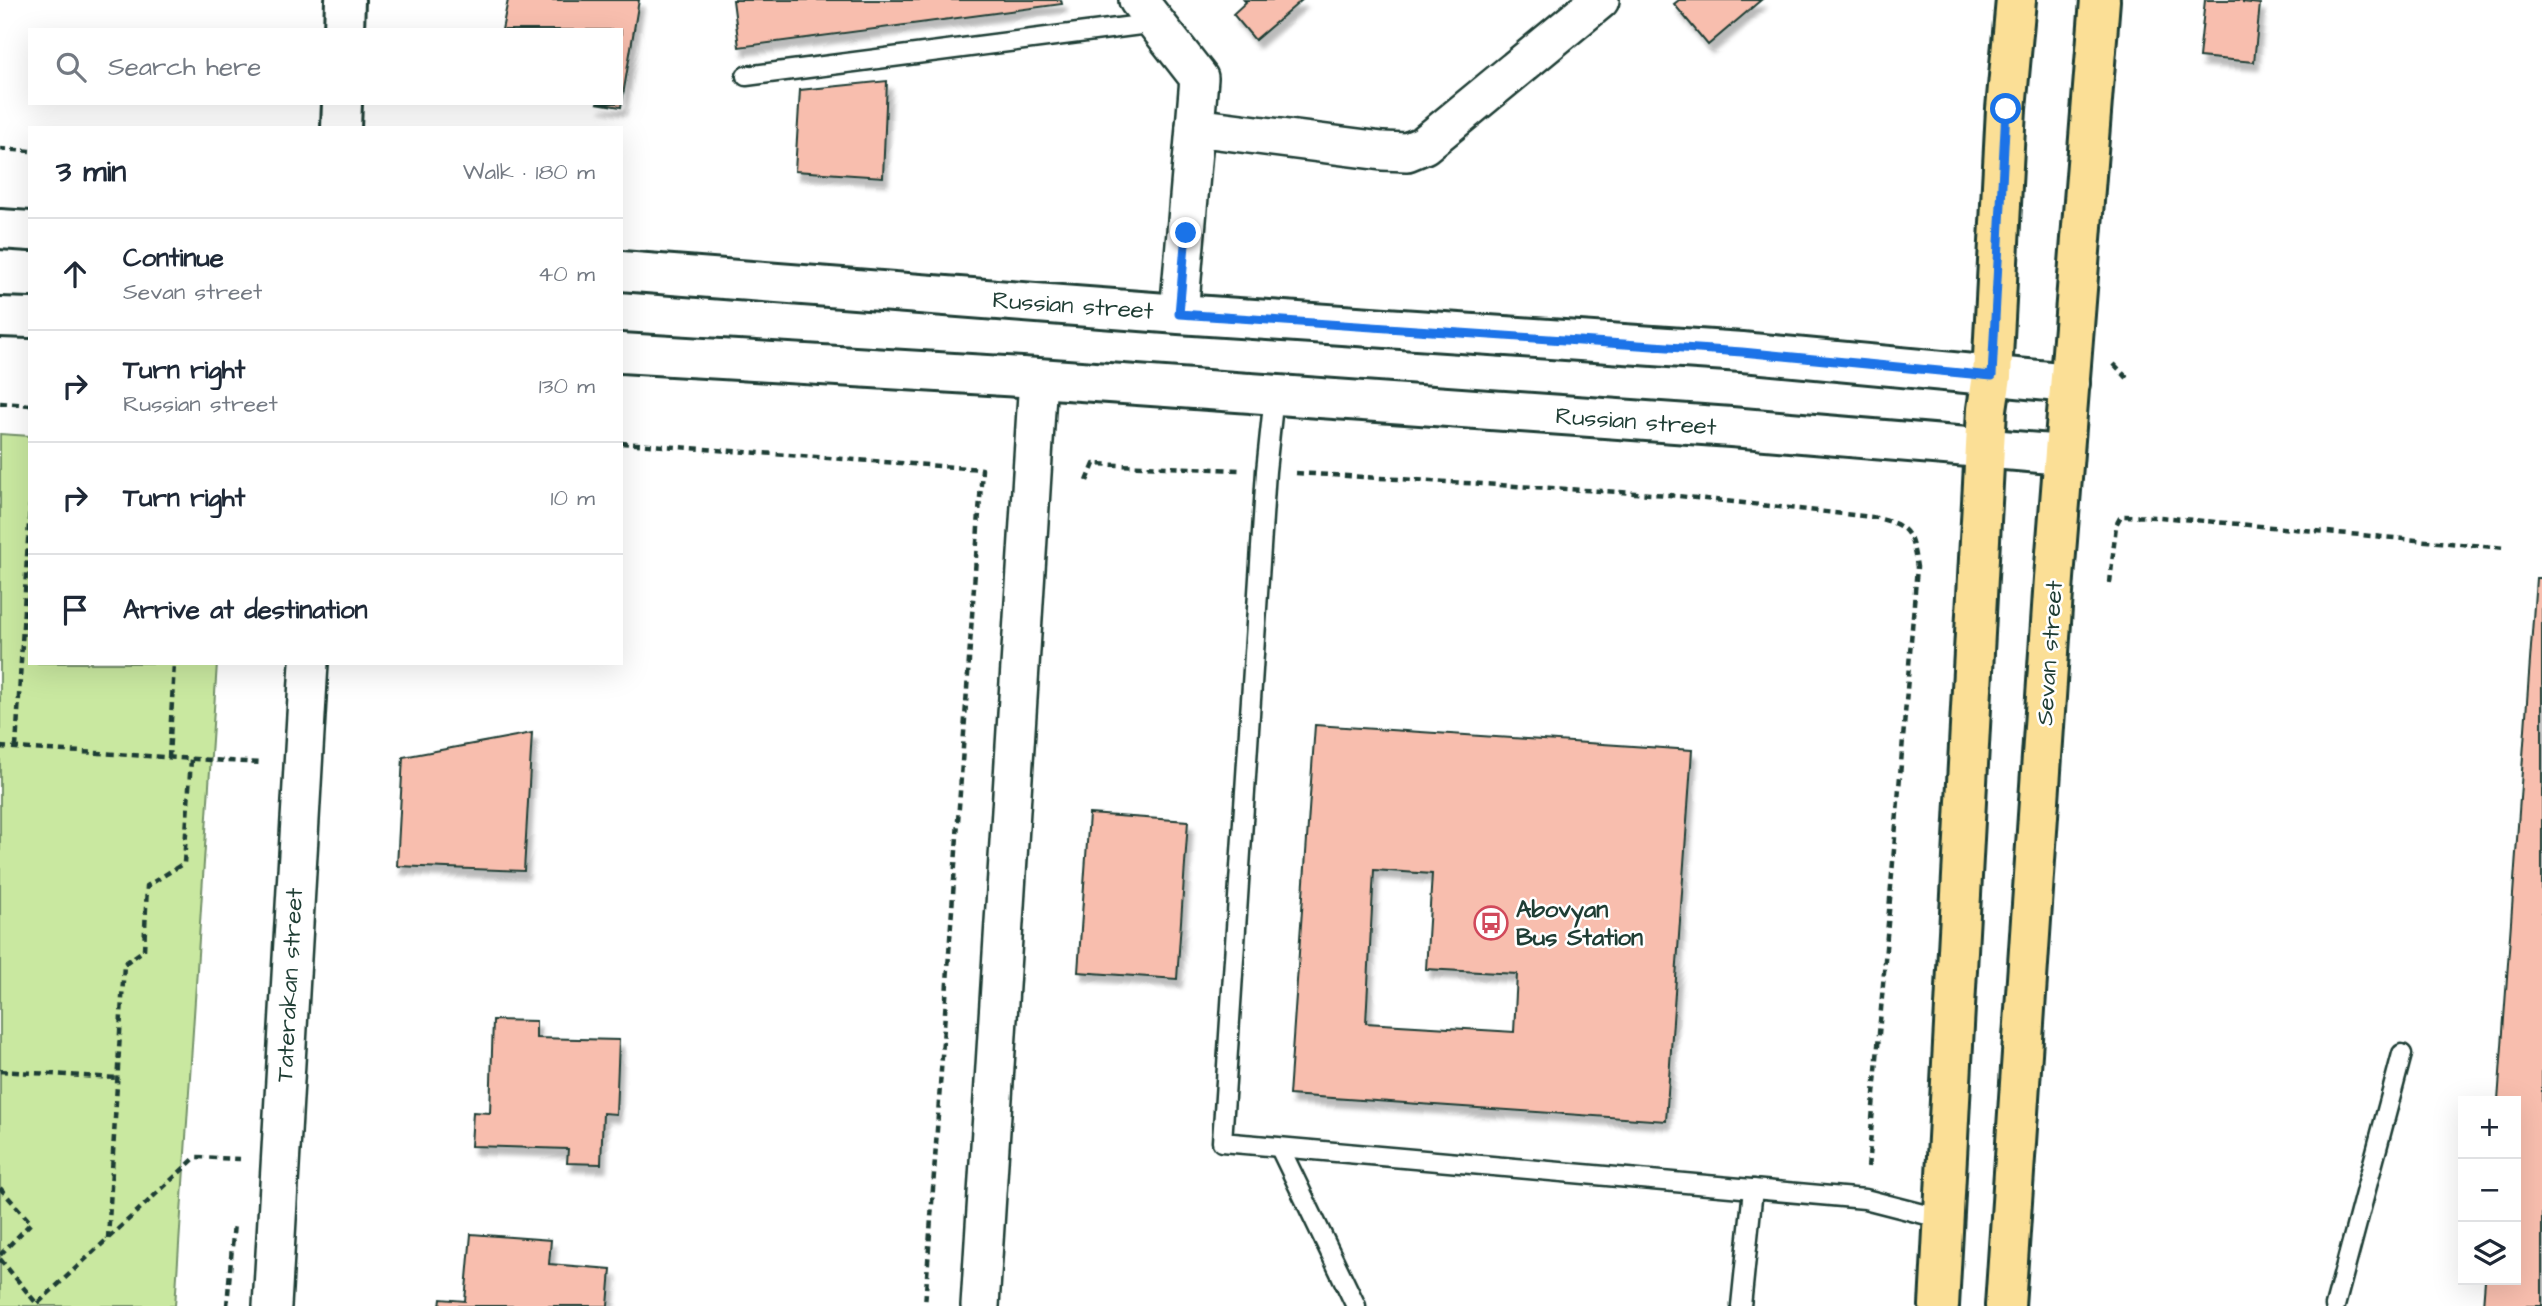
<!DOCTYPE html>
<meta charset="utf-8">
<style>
:root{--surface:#fff;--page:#f2f2f3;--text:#1f2937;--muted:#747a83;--line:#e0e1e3}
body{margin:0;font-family:"Architects Daughter",sans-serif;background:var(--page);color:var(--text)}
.controls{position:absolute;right:21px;bottom:21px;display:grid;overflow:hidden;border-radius:0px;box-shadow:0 7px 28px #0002}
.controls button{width:63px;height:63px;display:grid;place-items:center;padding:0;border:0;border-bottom:2px solid var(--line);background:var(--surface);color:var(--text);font:35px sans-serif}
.stop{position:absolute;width:21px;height:21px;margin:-16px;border:5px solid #1a73e8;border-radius:50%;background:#fff}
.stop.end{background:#1a73e8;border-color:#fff;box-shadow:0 2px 7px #0008}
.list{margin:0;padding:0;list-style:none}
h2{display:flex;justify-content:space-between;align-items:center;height:91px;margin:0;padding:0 28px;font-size:30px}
h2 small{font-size:23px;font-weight:400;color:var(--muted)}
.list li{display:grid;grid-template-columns:46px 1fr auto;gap:21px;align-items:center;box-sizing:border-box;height:112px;padding:0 28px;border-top:2px solid var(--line)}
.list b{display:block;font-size:26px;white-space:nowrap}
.list p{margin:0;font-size:23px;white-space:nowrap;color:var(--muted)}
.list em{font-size:23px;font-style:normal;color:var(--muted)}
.icon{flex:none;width:38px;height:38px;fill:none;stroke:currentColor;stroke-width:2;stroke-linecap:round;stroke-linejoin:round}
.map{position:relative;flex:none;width:2542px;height:1306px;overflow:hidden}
.search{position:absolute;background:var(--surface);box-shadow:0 7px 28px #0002;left:28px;top:28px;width:595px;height:77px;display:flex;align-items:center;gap:18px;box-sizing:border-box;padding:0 24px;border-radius:0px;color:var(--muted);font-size:26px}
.panel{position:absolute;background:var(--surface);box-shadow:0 7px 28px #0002;left:28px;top:126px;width:595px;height:539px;border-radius:0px}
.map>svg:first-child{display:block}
.green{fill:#c9e8a0;stroke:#74926a;stroke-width:2}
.building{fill:#f8beae;stroke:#1f3d34;stroke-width:2;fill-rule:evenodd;filter:url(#shadow)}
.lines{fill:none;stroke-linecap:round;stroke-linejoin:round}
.lane-casing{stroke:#1f3d34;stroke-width:23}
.street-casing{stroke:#1f3d34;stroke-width:42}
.secondary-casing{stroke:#1f3d34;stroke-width:44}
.primary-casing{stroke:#1f3d34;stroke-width:44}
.path{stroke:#1f3d34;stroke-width:4.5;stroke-dasharray:7 5;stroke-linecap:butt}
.lane{stroke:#fff;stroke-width:18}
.street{stroke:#fff;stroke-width:37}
.secondary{stroke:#fff;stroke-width:38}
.primary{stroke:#fbdf96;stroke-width:38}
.route{stroke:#1a73e8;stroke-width:9}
.labels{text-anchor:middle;stroke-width:5;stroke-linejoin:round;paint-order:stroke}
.street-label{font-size:24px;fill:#1f3d34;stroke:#fff}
.poi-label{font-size:24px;font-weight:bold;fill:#1f3d34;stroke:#fff;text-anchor:start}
</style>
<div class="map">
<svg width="2542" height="1306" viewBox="0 0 2542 1306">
<defs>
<filter id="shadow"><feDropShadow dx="4.5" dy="8" stdDeviation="2" flood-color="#0004"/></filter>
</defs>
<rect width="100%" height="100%" fill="#fff"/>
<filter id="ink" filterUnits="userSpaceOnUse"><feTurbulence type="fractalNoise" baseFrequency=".0143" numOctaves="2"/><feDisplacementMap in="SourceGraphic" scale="14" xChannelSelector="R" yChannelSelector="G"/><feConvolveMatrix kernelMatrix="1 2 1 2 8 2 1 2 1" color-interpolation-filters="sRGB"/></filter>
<g filter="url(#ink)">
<!-- green -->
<polygon class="green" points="0,434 30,436 30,663 217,663 175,1306 0,1306"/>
<!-- building -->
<g class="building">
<polygon points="508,0 639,0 621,107 596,103 621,103 621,30 502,30"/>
<polygon points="733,0 1061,0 1062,4 739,47"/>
<polygon points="1244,0 1302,0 1255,40 1233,14 1246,2"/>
<polygon points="1679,0 1761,0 1708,45 1674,4"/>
<polygon points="2205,0 2243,0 2243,2 2260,4 2254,62 2199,57"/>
<polygon points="887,81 883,177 795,171 800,90"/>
<polygon points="2536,578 2542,578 2542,1306 2483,1306 2485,1280 2516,1280 2516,1101 2498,1101"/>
<path d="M1315,725L1692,750L1666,1121L1289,1095ZM1374,870L1432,874L1426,969L1517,974L1514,1032L1366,1023Z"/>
<polygon points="532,733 524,871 397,866 403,757"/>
<polygon points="1089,814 1188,821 1177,979 1078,972"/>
<polygon points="493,1020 536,1021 536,1038 619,1040 616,1114 603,1113 601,1164 567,1163 568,1149 471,1146 473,1112 490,1113"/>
<polygon points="471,1234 551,1240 549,1264 611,1269 608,1306 440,1306 441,1299 465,1301"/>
</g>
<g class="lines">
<defs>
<g id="lane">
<polyline points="746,76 1156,23"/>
<polyline points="1274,395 1266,471 1222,1142 1865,1199 1943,1219"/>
<polyline points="1280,1148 1356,1306"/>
<polyline points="1741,1306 1753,1189"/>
<polyline points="2335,1306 2402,1054"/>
</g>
<g id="street">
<polyline points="1138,0 1199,78 1195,127"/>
<polyline points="1179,314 1195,127 1382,151 1407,152 1424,145 1600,0"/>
<polyline points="272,1306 309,663"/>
<polyline points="980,1306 1038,378"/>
</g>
<g id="secondary">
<polyline points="344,30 345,0"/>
<polyline points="341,128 342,103"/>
<polyline points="0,229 30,231"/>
<polyline points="621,271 1179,314 1742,352 2070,383"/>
<polyline points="0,317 30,318"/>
<polyline points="621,353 1038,378 1731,427 2063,455"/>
</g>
<g id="primary">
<polyline points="1939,1306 1987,409 1992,376 2006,109 2016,0"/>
<polyline points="2005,1306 2054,578 2100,0"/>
</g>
</defs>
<!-- lane casing -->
<use href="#lane" class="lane-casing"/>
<!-- street casing -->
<use href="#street" class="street-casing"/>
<!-- secondary casing -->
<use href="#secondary" class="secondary-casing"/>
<!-- primary casing -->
<use href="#primary" class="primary-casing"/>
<!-- path -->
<g class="path">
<polyline points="0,149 30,151"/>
<polyline points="2114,364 2130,381"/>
<polyline points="0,403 30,405"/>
<polyline points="621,443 982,469 925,1306"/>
<path d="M1296,473L1669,495L1872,517C1909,525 1911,531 1917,567L1868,1169"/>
<polyline points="1087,481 1094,464 1239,470"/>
<polyline points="2110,583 2116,525 2121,516 2160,517 2505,548"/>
<polyline points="0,747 261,763"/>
<polyline points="16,748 30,505"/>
<polyline points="169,758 174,663"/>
<polyline points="0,1071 117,1078"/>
<polyline points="0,1188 31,1223 0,1255"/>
<polyline points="108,1239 124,964 144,950 147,886 184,863 191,759"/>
<polyline points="0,1259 37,1304 196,1157 240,1159"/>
<polyline points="227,1306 234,1223"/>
</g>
<!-- lane -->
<use href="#lane" class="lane"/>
<!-- street -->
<use href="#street" class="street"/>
<!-- secondary -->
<use href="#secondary" class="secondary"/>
<!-- primary -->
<use href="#primary" class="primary"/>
</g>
</g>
<g class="lines" filter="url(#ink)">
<!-- route -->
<polyline class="route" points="1186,233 1179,314 1742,352 1992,376 2006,109"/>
</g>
<!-- icons -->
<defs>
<symbol id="bus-ring" viewBox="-11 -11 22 22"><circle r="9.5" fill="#fff" stroke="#d1495b" stroke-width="1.5"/><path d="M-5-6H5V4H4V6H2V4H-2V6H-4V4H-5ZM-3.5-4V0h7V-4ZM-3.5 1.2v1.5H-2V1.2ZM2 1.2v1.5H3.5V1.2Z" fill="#d1495b"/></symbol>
</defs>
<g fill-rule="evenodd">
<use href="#bus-ring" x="1472" y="904" width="38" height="38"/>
</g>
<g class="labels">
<!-- street labels -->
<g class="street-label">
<text transform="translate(1073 305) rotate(4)" y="8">Russian street</text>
<text transform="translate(1636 421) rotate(4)" y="8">Russian street</text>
<text transform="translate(2049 653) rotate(-86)" y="8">Sevan street</text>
<text transform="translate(289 985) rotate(-87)" y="8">Taterakan street</text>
</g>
<!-- poi labels -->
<g class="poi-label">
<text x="1516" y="917">Abovyan<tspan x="1516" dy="28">Bus Station</tspan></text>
</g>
</g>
</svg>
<div class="controls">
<button>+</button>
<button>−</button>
<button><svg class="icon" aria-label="layers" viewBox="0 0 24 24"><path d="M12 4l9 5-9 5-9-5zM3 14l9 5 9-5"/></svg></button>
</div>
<div class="stop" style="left:2006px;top:109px"></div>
<div class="stop end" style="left:1186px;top:233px"></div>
<div class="search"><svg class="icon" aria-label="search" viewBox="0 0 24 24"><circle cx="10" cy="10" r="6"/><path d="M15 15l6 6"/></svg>Search here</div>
<section class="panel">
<h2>3 min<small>Walk · 180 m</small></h2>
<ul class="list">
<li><svg class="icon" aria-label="ahead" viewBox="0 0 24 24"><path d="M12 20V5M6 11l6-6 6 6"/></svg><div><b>Continue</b><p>Sevan street</p></div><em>40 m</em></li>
<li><svg class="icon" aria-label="right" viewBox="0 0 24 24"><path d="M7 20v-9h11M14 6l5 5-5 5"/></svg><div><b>Turn right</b><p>Russian street</p></div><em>130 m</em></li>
<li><svg class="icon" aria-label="right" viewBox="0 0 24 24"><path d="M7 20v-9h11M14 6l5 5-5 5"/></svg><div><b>Turn right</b></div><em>10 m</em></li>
<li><svg class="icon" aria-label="arrive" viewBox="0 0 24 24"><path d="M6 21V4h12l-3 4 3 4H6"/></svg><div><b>Arrive at destination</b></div></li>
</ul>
</section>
</div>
